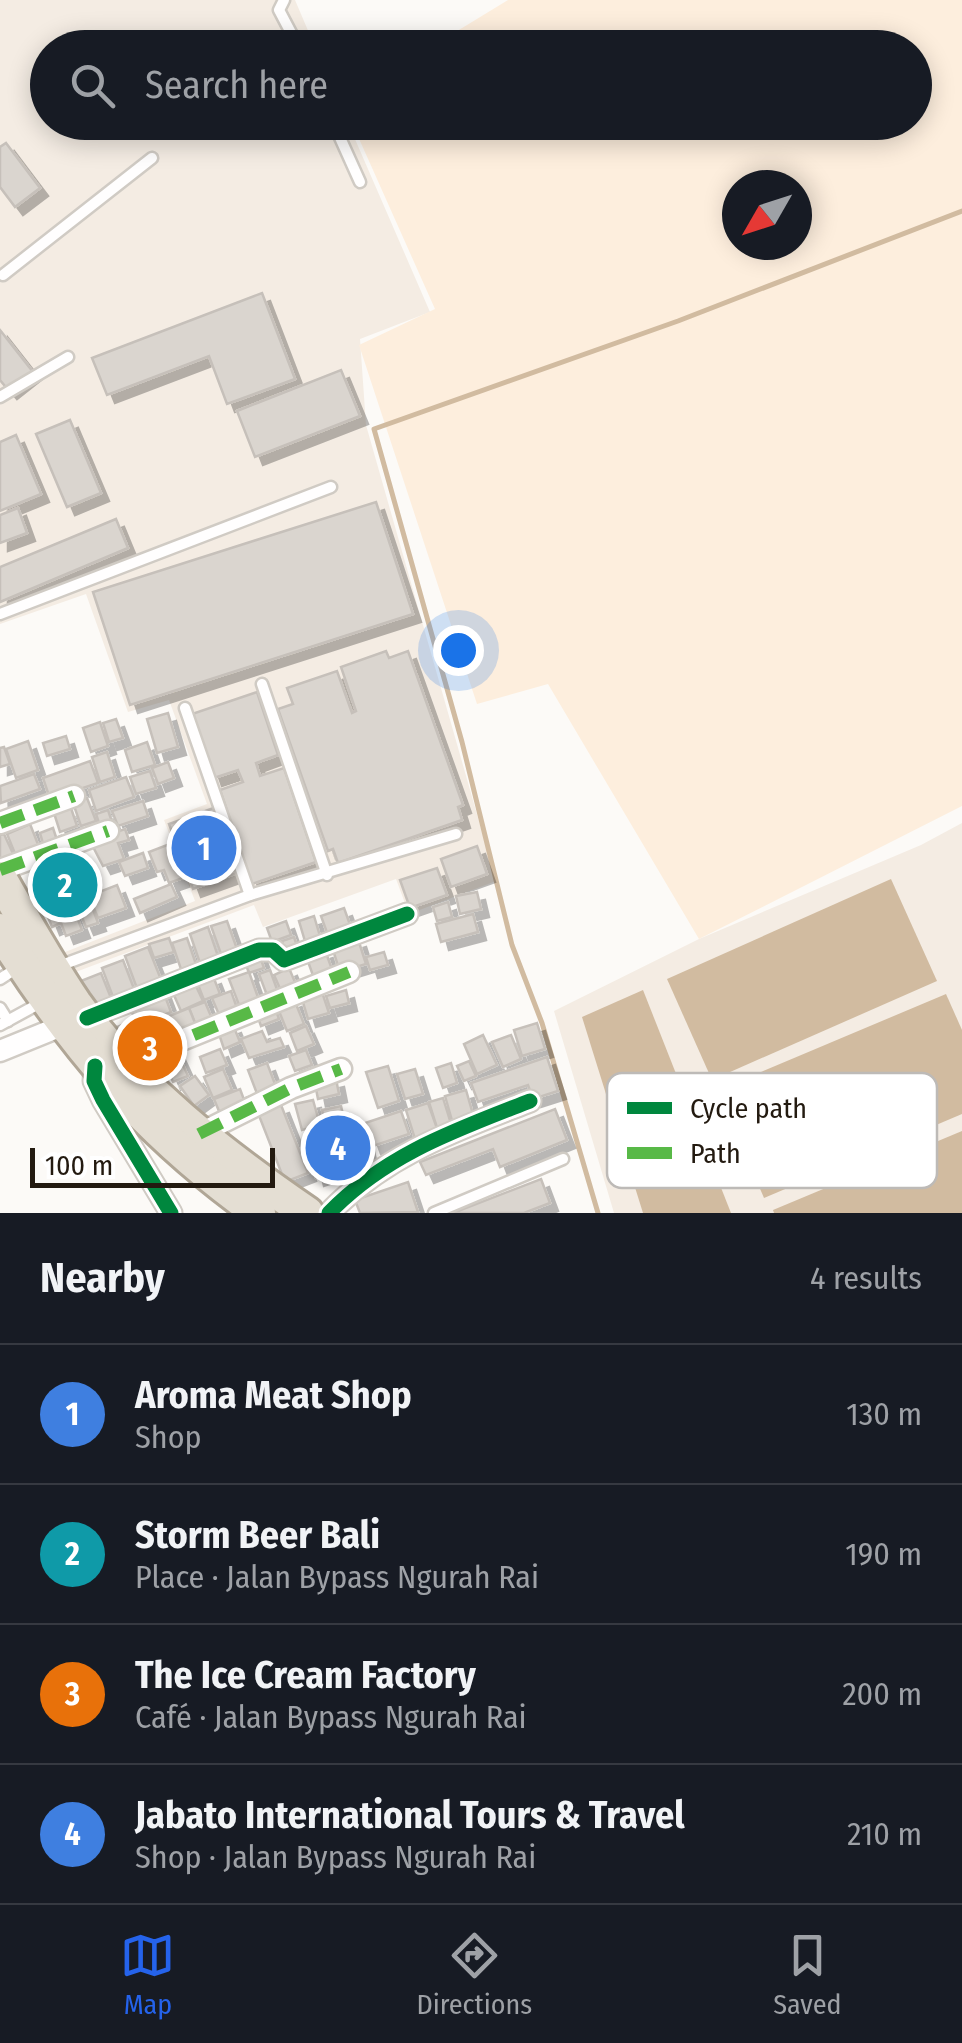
<!DOCTYPE html>
<meta charset="utf-8">
<style>
:root{--surface:#171b24;--page:#20242c;--text:#f1f3f6;--muted:#9ea1a6;--line:#363941;--accent:#2563eb}
body{margin:0;font-family:"Fira Sans Condensed",sans-serif;background:var(--page);color:var(--text)}
.compass{position:absolute;left:722px;top:170px;width:90px;height:90px;border-radius:50%;background:var(--surface);box-shadow:0 5px 25px #0003;rotate:231deg}
.scale{position:absolute;left:30px;bottom:25px;width:245px;box-sizing:border-box;padding-left:10px;border:5px solid #231a10;border-top:0;font-size:28px;line-height:35px;white-space:nowrap;color:#231a10;-webkit-text-stroke:8px #fff;paint-order:stroke}
.you{position:absolute;left:458px;top:650px;width:35px;height:35px;margin:-25px;border:8px solid #fff;border-radius:50%;background:#1a73e8;box-shadow:0 0 0 15px #1a73e833}
.badge{display:grid;place-items:center;width:65px;height:65px;border-radius:50%;background:var(--accent);color:#fff;font-size:32px;font-weight:700}
.pin{position:absolute;translate:-50% -50%;border:5px solid #fff;box-shadow:0 2px 10px #0006}
.list{margin:0;padding:0;list-style:none}
h2{display:flex;justify-content:space-between;align-items:center;height:130px;margin:0;padding:0 40px;font-size:42px}
h2 small{font-size:32px;font-weight:400;color:var(--muted)}
.list li{display:grid;grid-template-columns:65px 1fr auto;gap:30px;align-items:center;box-sizing:border-box;height:140px;padding:0 40px;border-top:2px solid var(--line)}
.list b{display:block;font-size:38px;white-space:nowrap}
.list p{margin:0;font-size:32px;white-space:nowrap;color:var(--muted)}
.list em{font-size:32px;font-style:normal;color:var(--muted)}
.icon{flex:none;width:55px;height:55px;fill:none;stroke:currentColor;stroke-width:2;stroke-linecap:round;stroke-linejoin:round}
.map{position:relative;flex:none;width:962px;height:1213px;overflow:hidden}
.search{position:absolute;background:var(--surface);box-shadow:0 5px 25px #0003;left:30px;right:30px;top:30px;height:110px;display:flex;align-items:center;gap:25px;box-sizing:border-box;padding:0 35px;border-radius:55px;color:var(--muted);font-size:38px}
.sheet{height:690px;background:var(--surface)}
nav{display:flex;justify-content:space-around;align-items:center;box-sizing:border-box;height:140px;border-top:2px solid var(--line);background:var(--surface);font-size:28px;color:var(--muted)}
nav a{display:grid;justify-items:center;gap:5px}
nav .on{color:var(--accent)}
.map>svg:first-child{display:block}
.built{fill:#f4ece3}
.green{fill:#fdeedd;fill-rule:evenodd}
.water{fill:#d1bba0}
.lines{fill:none;stroke-linecap:round;stroke-linejoin:round}
.stream{stroke:#d1bba0;stroke-width:5}
.building{fill:#dad5cf;stroke:#c6c0ba;stroke-width:2.5;filter:url(#shadow)}
.service-casing{stroke:#d0cbc4;stroke-width:15}
.minor-casing{stroke:#d0cbc4;stroke-width:25}
.trunk-casing{stroke:#b0a696;stroke-width:38}
.service{stroke:#fffefe;stroke-width:10}
.minor{stroke:#fffefe;stroke-width:20}
.trunk{stroke:#e4ded3;stroke-width:32}
.quiet{stroke:#58b947;stroke-width:12;stroke-dasharray:25 12;stroke-linecap:butt}
.cycleway-casing{stroke:#fff;stroke-width:21}
.cycleway{stroke:#00873e;stroke-width:15}
.key{fill:#fff;stroke:#bdbab7;stroke-width:2.5}
.key-label{font-size:28px;fill:#231a10}
</style>
<div class="map">
<svg width="962" height="1213" viewBox="0 0 962 1213">
<defs>
<filter id="shadow"><feDropShadow dx="8" dy="8" stdDeviation="0" flood-color="#0004"/></filter>
</defs>
<rect width="100%" height="100%" fill="#fcfaf7"/>
<!-- built -->
<g class="built">
<polygon points="0,0 295,0 315,47 48,48 48,122 348,123 430,312 360,339 366,425 496,881 409,914 396,879 263,927 254,905 73,973 60,954 195,901 164,820 207,804 169,700 128,712 86,594 0,624"/>
<polygon points="962,823 962,1213 614,1213 554,1011 699,939 921,845"/>
</g>
<!-- green -->
<path class="green" d="M508,0H962V806L699,939L548,684L477,704L359,345L435,309L352,123L914,122V48L431,47ZM737,185H797V245H737Z"/>
<!-- water -->
<g class="water">
<polygon points="891,879 937,981 712,1080 667,979"/>
<polygon points="643,990 731,1213 643,1213 582,1017"/>
<polygon points="946,994 962,1030 962,1114 764,1198 718,1090"/>
<polygon points="962,1131 962,1213 774,1213 773,1210"/>
</g>
<g class="lines">
<!-- stream -->
<polyline class="stream" points="598,1213 542,1023 512,945 462,742 374,429 678,321 962,211"/>
</g>
<!-- building -->
<g class="building">
<polygon points="6,143 40,188 15,207 0,187 0,147"/>
<polygon points="262,293 295,379 227,404 209,356 107,395 92,358"/>
<polygon points="0,330 33,372 9,391 0,380"/>
<polygon points="341,370 360,416 255,457 237,411"/>
<polygon points="70,420 101,493 67,507 36,434"/>
<polygon points="16,435 41,494 0,511 0,442"/>
<polygon points="376,502 413,614 130,705 93,592"/>
<polygon points="18,508 27,533 0,543 0,515"/>
<polygon points="116,519 128,548 0,602 0,567"/>
<polygon points="386,651 389,658 408,651 463,805 458,807 462,820 338,863 333,849 328,851 278,709 293,704 287,688 337,671 352,713 356,711 341,667"/>
<polygon points="257,692 278,755 256,763 260,776 284,768 316,862 252,884 220,790 243,782 238,770 214,778 192,714"/>
<polygon points="168,713 178,747 157,753 147,719"/>
<polygon points="116,719 123,738 109,742 103,723"/>
<polygon points="100,722 108,746 91,752 83,728"/>
<polygon points="66,736 70,749 47,756 43,743"/>
<polygon points="28,741 38,770 16,778 6,749"/>
<polygon points="147,742 155,765 132,772 125,750"/>
<polygon points="4,747 10,764 0,767 0,748"/>
<polygon points="107,752 115,777 100,782 92,757"/>
<polygon points="90,761 98,783 50,799 43,778"/>
<polygon points="168,762 174,778 158,784 152,768"/>
<polygon points="150,771 156,788 136,794 130,777"/>
<polygon points="34,774 40,789 1,803 0,786"/>
<polygon points="126,777 134,797 96,811 89,790"/>
<polygon points="87,798 96,821 81,826 73,803"/>
<polygon points="143,801 148,816 118,826 112,811"/>
<polygon points="216,807 240,872 193,889 169,824"/>
<polygon points="71,808 77,826 60,832 54,813"/>
<polygon points="108,810 113,825 101,829 96,814"/>
<polygon points="30,824 41,852 18,861 7,834"/>
<polygon points="53,828 59,846 45,850 40,833"/>
<polygon points="125,829 129,840 118,843 124,859 103,866 90,841"/>
<polygon points="4,834 15,858 0,864 0,835"/>
<polygon points="167,845 183,878 169,883 164,870 157,872 149,852"/>
<polygon points="477,846 487,874 451,887 441,859"/>
<polygon points="75,848 93,892 50,909 38,878 48,874 42,861"/>
<polygon points="143,853 148,868 125,876 119,862"/>
<polygon points="437,868 447,895 410,908 400,880"/>
<polygon points="171,884 177,897 140,913 134,899"/>
<polygon points="117,885 126,908 98,918 89,896"/>
<polygon points="477,892 481,909 460,914 456,896"/>
<polygon points="88,896 98,923 86,927 81,915 77,917 82,930 66,936 61,923 52,927 46,912"/>
<polygon points="448,902 452,917 437,921 433,907"/>
<polygon points="344,908 353,933 330,941 321,916"/>
<polygon points="473,914 478,932 441,942 436,924"/>
<polygon points="314,916 322,943 307,948 299,921"/>
<polygon points="227,921 237,949 221,954 211,926"/>
<polygon points="286,921 291,935 272,942 267,928"/>
<polygon points="208,927 219,959 201,966 190,934"/>
<polygon points="294,937 299,952 286,956 282,941"/>
<polygon points="169,938 174,952 154,958 149,944"/>
<polygon points="187,938 198,970 183,975 172,943"/>
<polygon points="358,939 366,964 340,972 332,947"/>
<polygon points="148,947 162,982 138,991 125,956"/>
<polygon points="325,950 334,975 315,981 306,956"/>
<polygon points="384,952 388,965 370,970 366,957"/>
<polygon points="259,954 264,968 249,973 244,960"/>
<polygon points="123,960 136,994 115,1002 102,968"/>
<polygon points="289,968 297,987 282,993 274,975"/>
<polygon points="270,970 279,995 268,998 259,974"/>
<polygon points="249,972 260,1003 241,1010 229,979"/>
<polygon points="101,973 113,1003 93,1011 81,981"/>
<polygon points="213,976 220,994 204,1000 197,982"/>
<polygon points="195,984 203,1001 181,1011 173,993"/>
<polygon points="346,990 349,1003 330,1008 326,996"/>
<polygon points="163,991 171,1012 138,1026 129,1006"/>
<polygon points="231,991 238,1011 220,1017 212,998"/>
<polygon points="322,992 329,1013 308,1019 302,999"/>
<polygon points="294,999 304,1024 287,1031 277,1006"/>
<polygon points="205,1002 213,1021 197,1028 189,1008"/>
<polygon points="274,1005 279,1019 261,1026 256,1012"/>
<polygon points="189,1008 197,1028 176,1037 167,1017"/>
<polygon points="165,1017 174,1037 145,1049 137,1029"/>
<polygon points="132,1021 136,1030 120,1036 117,1027"/>
<polygon points="537,1023 545,1049 522,1056 514,1030"/>
<polygon points="233,1025 240,1042 224,1049 218,1031"/>
<polygon points="306,1026 314,1044 297,1051 290,1033"/>
<polygon points="262,1031 267,1042 280,1038 284,1047 249,1058 241,1039"/>
<polygon points="483,1035 497,1065 477,1074 464,1044"/>
<polygon points="511,1035 521,1059 503,1067 492,1042"/>
<polygon points="220,1049 227,1065 206,1073 200,1057"/>
<polygon points="306,1050 312,1065 295,1071 289,1056"/>
<polygon points="177,1052 188,1076 173,1082 163,1058"/>
<polygon points="547,1057 558,1091 533,1099 528,1085 478,1102 471,1083"/>
<polygon points="469,1061 476,1076 464,1081 457,1066"/>
<polygon points="267,1063 278,1092 259,1099 248,1070"/>
<polygon points="451,1063 457,1083 443,1088 436,1068"/>
<polygon points="388,1066 399,1101 378,1108 366,1072"/>
<polygon points="223,1069 232,1090 213,1098 204,1077"/>
<polygon points="415,1069 423,1094 405,1099 397,1074"/>
<polygon points="195,1076 209,1095 194,1106 180,1086"/>
<polygon points="336,1079 339,1094 318,1099 315,1084"/>
<polygon points="240,1089 246,1105 221,1116 214,1099"/>
<polygon points="466,1090 474,1118 453,1124 445,1096"/>
<polygon points="443,1098 452,1127 438,1131 429,1102"/>
<polygon points="313,1100 320,1125 302,1130 295,1104"/>
<polygon points="428,1103 439,1134 416,1142 406,1110"/>
<polygon points="281,1105 308,1173 285,1182 258,1113"/>
<polygon points="341,1106 345,1123 326,1126 322,1110"/>
<polygon points="555,1109 567,1140 500,1167 493,1149 426,1175 420,1162"/>
<polygon points="401,1111 409,1134 373,1146 365,1123"/>
<polygon points="361,1124 370,1160 316,1178 306,1137"/>
<polygon points="541,1179 550,1203 524,1213 453,1213"/>
<polygon points="408,1182 418,1212 360,1213 355,1200"/>
</g>
<g class="lines">
<defs>
<g id="service">
<polyline points="284,0 279,10 299,48"/>
<polyline points="333,122 360,182"/>
<polyline points="3,275 152,158"/>
<polyline points="0,397 68,357"/>
<polyline points="0,614 331,487"/>
<polyline points="262,684 327,875"/>
<polyline points="185,708 250,895"/>
<polyline points="59,966 250,895 456,834"/>
<polyline points="0,979 20,966"/>
<polyline points="0,1008 8,1021"/>
<polyline points="0,1025 44,1001"/>
<polyline points="434,1213 563,1159"/>
</g>
<g id="minor">
<polyline points="0,823 74,796"/>
<polyline points="0,870 108,831"/>
<polyline points="87,1018 259,950 273,950 284,960 407,914"/>
<polyline points="0,1051 64,1025"/>
<polyline points="125,1063 349,972"/>
<polyline points="95,1066 94,1081 103,1100 171,1213"/>
<polyline points="199,1134 291,1088 341,1069"/>
<path d="M329,1213C386,1154 456,1130 530,1101"/>
</g>
<g id="trunk">
<path d="M0,878C24,920 48,963 75,1003C136,1089 221,1154 307,1213"/>
<path d="M0,930C73,1046 147,1134 259,1213"/>
</g>
</defs>
<!-- service casing -->
<use href="#service" class="service-casing"/>
<!-- minor casing -->
<use href="#minor" class="minor-casing"/>
<!-- trunk casing -->
<use href="#trunk" class="trunk-casing"/>
<!-- service -->
<use href="#service" class="service"/>
<!-- minor -->
<use href="#minor" class="minor"/>
<!-- trunk -->
<use href="#trunk" class="trunk"/>
<!-- quiet -->
<g class="quiet">
<polyline points="0,823 74,796"/>
<polyline points="0,870 108,831"/>
<polyline points="125,1063 349,972"/>
<polyline points="199,1134 291,1088 341,1069"/>
</g>
<defs>
<g id="cycleway">
<polyline points="87,1018 259,950 273,950 284,960 407,914"/>
<polyline points="95,1066 94,1081 103,1100 171,1213"/>
<path d="M329,1213C386,1154 456,1130 530,1101"/>
</g>
</defs>
<!-- cycleway casing -->
<use href="#cycleway" class="cycleway-casing"/>
<!-- cycleway -->
<use href="#cycleway" class="cycleway"/>
</g>
<!-- legend -->
<rect x="607" y="1073" width="330" height="115" rx="15" class="key"/>
<rect x="627" y="1102" width="45" height="12" fill="#00873e"/>
<rect x="627" y="1147" width="45" height="12" fill="#58b947"/>
<g class="key-label">
<text x="690" y="1118">Cycle path</text>
<text x="690" y="1163">Path</text>
</g>
</svg>
<svg class="compass" viewBox="-18 -18 36 36"><path d="M0-13l5 13h-10z" fill="#e53935"/><path d="M0 13l5-13h-10z" fill="#9ea1a6"/></svg>
<div class="scale">100 m</div>
<div class="you"></div>
<div class="pin badge" style="left:204px;top:848px;background:#3f7fe0">1</div>
<div class="pin badge" style="left:65px;top:885px;background:#0f9aa8">2</div>
<div class="pin badge" style="left:150px;top:1048px;background:#e8710a">3</div>
<div class="pin badge" style="left:338px;top:1148px;background:#3f7fe0">4</div>
<div class="search"><svg class="icon" aria-label="search" viewBox="0 0 24 24"><circle cx="10" cy="10" r="6"/><path d="M15 15l6 6"/></svg>Search here</div>
</div>
<section class="sheet">
<h2>Nearby<small>4 results</small></h2>
<ul class="list">
<li><span class="badge" style="background:#3f7fe0">1</span><div><b>Aroma Meat Shop</b><p>Shop</p></div><em>130 m</em></li>
<li><span class="badge" style="background:#0f9aa8">2</span><div><b>Storm Beer Bali</b><p>Place · Jalan Bypass Ngurah Rai</p></div><em>190 m</em></li>
<li><span class="badge" style="background:#e8710a">3</span><div><b>The Ice Cream Factory</b><p>Café · Jalan Bypass Ngurah Rai</p></div><em>200 m</em></li>
<li><span class="badge" style="background:#3f7fe0">4</span><div><b>Jabato International Tours &amp; Travel</b><p>Shop · Jalan Bypass Ngurah Rai</p></div><em>210 m</em></li>
</ul>
</section>
<nav>
<a class="on"><svg class="icon" aria-label="map" viewBox="0 0 24 24"><path d="M3 6l6-2 6 2 6-2v14l-6 2-6-2-6 2zM9 4v14M15 6v14"/></svg>Map</a>
<a><svg class="icon" aria-label="directions" viewBox="0 0 24 24"><path d="M12 3l9 9-9 9-9-9zM9 14v-3h6M13 9l2 2-2 2"/></svg>Directions</a>
<a><svg class="icon" aria-label="saved" viewBox="0 0 24 24"><path d="M7 4h10v16l-5-4-5 4z"/></svg>Saved</a>
</nav>
